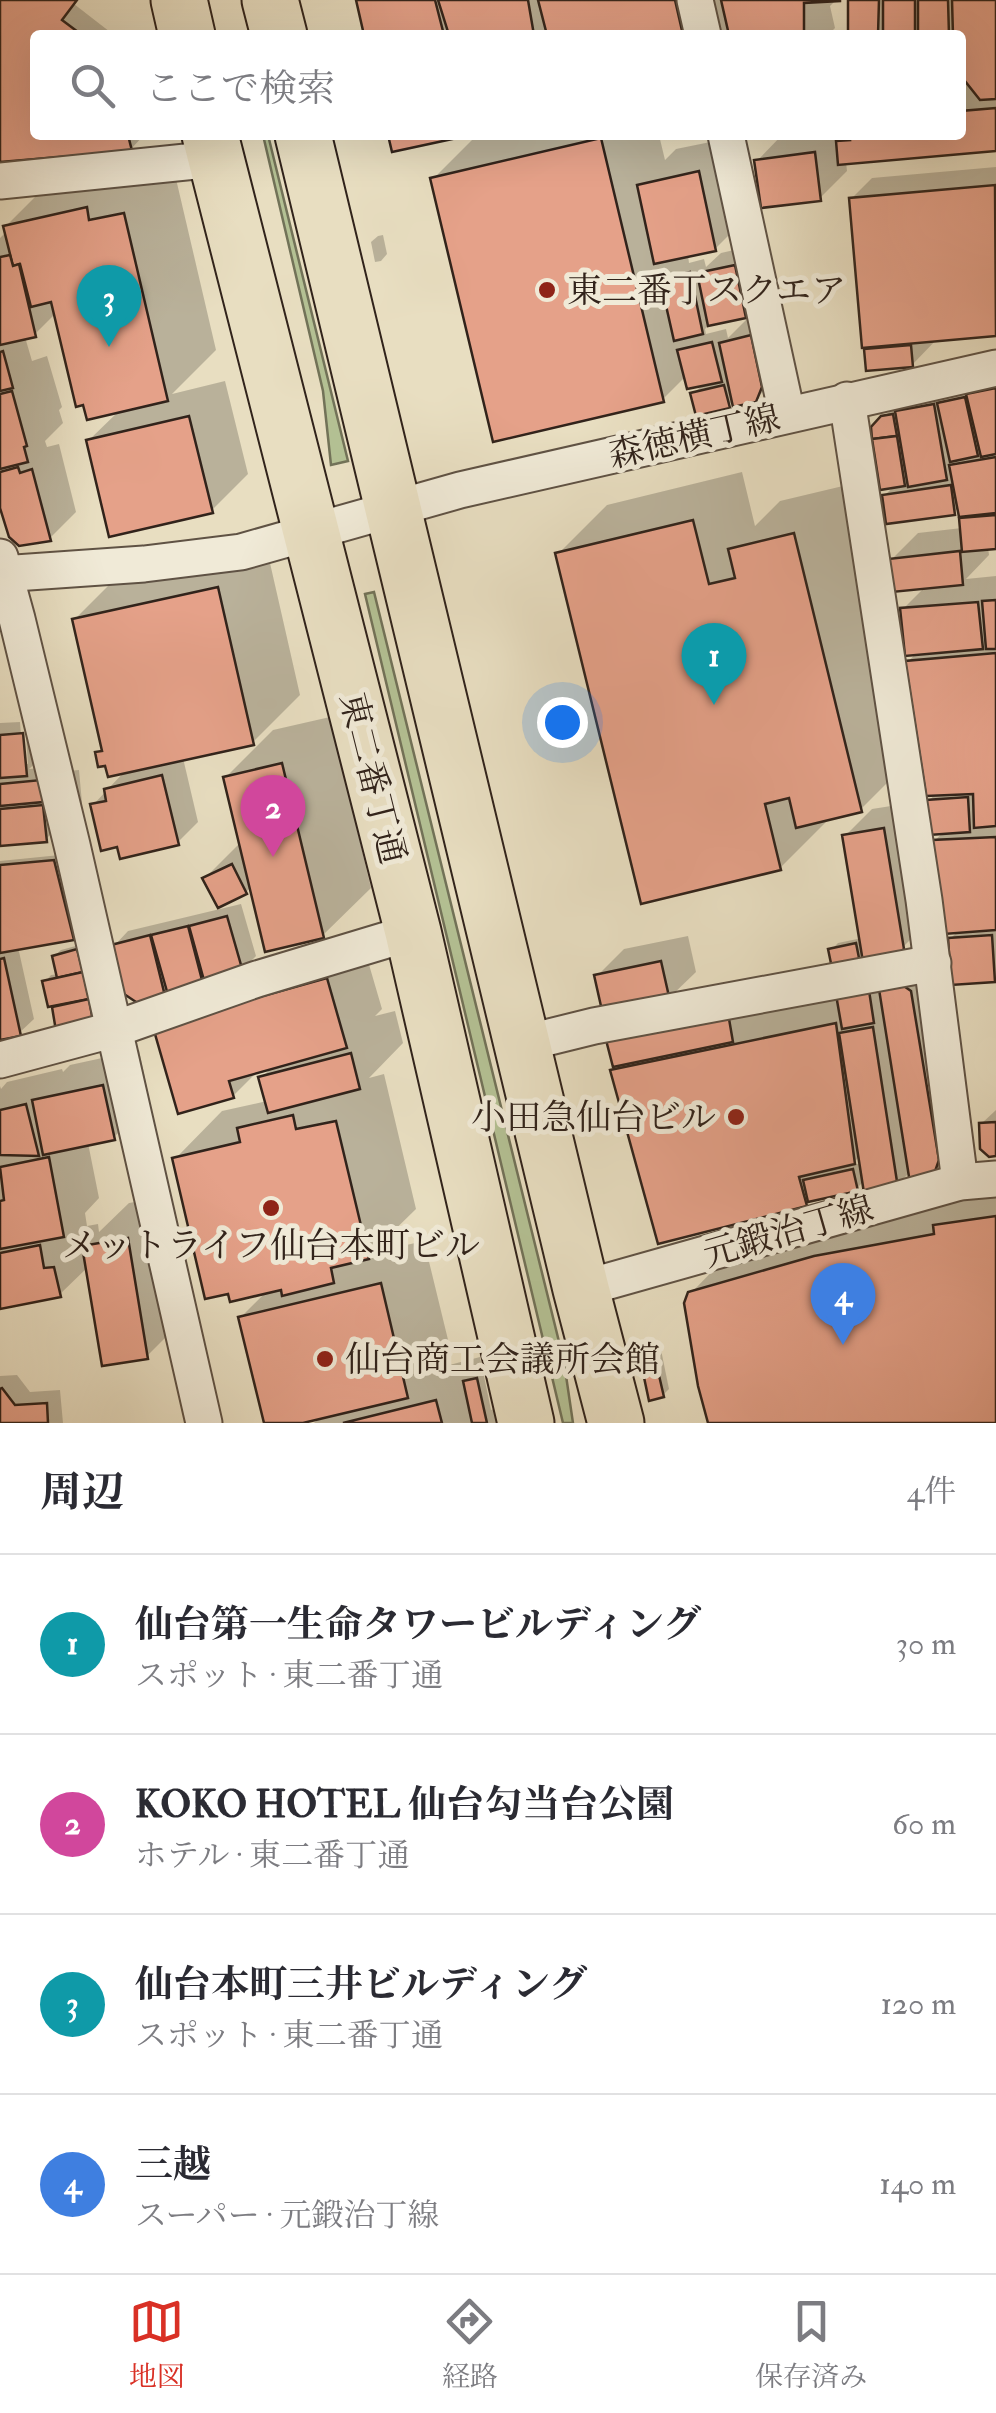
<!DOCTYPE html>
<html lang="ja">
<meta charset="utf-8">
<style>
:root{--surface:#fff;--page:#f2f2f3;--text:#2b2b33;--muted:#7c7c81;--line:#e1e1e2;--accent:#d93025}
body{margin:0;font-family:"IM FELL Double Pica","Noto Serif JP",serif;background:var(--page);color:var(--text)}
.you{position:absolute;left:562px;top:722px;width:35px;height:35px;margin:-25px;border:8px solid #fff;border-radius:50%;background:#1a73e8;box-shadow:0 0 0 15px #1a73e833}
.badge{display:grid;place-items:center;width:65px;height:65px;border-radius:50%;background:var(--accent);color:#fff;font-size:32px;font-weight:700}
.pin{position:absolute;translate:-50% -82px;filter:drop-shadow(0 2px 5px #0008)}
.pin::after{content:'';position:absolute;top:52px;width:35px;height:30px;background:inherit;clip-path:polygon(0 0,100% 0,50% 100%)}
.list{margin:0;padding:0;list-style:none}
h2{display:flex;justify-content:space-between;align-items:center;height:130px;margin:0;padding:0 40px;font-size:42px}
h2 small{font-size:32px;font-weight:400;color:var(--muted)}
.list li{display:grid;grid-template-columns:65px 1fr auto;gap:30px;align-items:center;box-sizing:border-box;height:180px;padding:0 40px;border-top:2px solid var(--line)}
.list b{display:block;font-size:38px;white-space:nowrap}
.list p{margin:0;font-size:32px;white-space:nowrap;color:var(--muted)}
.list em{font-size:32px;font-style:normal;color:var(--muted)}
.icon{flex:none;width:55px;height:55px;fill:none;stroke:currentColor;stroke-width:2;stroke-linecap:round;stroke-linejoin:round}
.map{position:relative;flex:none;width:996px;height:1423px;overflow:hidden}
.search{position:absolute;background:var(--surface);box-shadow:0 10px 40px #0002;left:30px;right:30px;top:30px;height:110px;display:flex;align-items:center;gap:25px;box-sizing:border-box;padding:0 35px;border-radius:10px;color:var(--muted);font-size:38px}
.sheet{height:850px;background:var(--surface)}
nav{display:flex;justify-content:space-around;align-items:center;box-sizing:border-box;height:140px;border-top:2px solid var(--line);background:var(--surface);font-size:28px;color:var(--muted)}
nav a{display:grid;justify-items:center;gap:5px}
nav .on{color:var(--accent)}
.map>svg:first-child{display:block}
.green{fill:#b4c194;stroke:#727258;stroke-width:2.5}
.shadow{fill:#0003;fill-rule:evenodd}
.building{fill:#e5a189;stroke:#31231b;stroke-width:2.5}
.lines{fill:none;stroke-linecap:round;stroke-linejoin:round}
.street-casing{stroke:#5f5244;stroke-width:39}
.highway-casing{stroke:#31231b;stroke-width:59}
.street{stroke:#f0ead7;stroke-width:35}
.highway{stroke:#e8dec1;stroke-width:55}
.poi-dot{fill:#8f2418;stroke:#f0ead7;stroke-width:4}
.labels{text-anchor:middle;stroke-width:10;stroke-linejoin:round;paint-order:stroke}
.poi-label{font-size:35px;fill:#31231b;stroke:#f0ead7;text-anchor:start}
.street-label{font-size:35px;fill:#31231b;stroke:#f0ead7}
</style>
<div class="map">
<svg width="996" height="1423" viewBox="0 0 996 1423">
<rect width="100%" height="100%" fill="#e8dec1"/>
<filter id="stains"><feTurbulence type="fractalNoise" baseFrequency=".002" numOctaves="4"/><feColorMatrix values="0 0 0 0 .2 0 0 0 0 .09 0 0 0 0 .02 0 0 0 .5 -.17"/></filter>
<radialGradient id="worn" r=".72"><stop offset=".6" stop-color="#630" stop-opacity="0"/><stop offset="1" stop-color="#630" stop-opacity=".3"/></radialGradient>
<!-- green -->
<g class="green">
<polygon points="263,135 268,135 348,461 331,465 323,391"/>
<polygon points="374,592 564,1362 573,1423 563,1423 365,594"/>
</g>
<!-- shadow -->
<g class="shadow">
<polygon points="0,0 78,0 74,4 114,35 35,35 35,135 144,135 131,149 0,160"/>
<polygon points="358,0 836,0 830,6 835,28 828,35 367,35"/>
<polygon points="851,0 996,0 996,149 846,162 847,171 820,198 757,161 782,135 842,135 843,138 846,135 961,135 961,35 851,35"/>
<polygon points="477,135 659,135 665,160 676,149 735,137 751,213 715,249 688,255 689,263 704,259 706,267 721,253 756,245 766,295 745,316 711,323 705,329 706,334 726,329 728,338 749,317 782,372 755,400 734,400 728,406 693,394 704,383 686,376 663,399 433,179"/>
<polygon points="173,166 216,350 172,394 225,381 248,474 212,510 88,441 120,410 56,313 34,335 25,337 32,361 47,356 62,407 59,410 63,423 45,441 47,447 59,444 76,512 49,539 0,499 0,238 7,231 6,226 55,177"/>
<polygon points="996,167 996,333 938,338 912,365 867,350 872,344 851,199 872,178"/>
<polygon points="383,235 387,254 381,261 375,262 371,242 378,236"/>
<polygon points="996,369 996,547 988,547 989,555 966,579 996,576 996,978 994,980 950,939 959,930 934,841 945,831 929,801 936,793 908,662 917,652 903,609 926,586 891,560 918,533 962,528 961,519 967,514 960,507 954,512 884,496 895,485 873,428 898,403"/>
<polygon points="742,472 755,526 780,501 843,486 909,761 860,810 829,819 780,868 558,554 607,505"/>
<polygon points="265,541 300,695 252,743 183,758 198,822 177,843 119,844 93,805 125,771 107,763 98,753 104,747 74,620 122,572"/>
<polygon points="330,717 371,888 323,935 252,886 246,892 205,878 241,842 225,778 273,730"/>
<polygon points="25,721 40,759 29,769 54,767 55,772 79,770 82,803 46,839 0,843 0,723 20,722 23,764 28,764"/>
<polygon points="910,803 930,920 890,960 860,966 831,950 838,943 862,938 845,836 872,809"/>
<polygon points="60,855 79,931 73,937 18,947 34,1019 19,1033 0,1038 0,861"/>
<polygon points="241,904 256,956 242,970 169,989 164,993 114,946 128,931"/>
<polygon points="688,936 696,972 669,998 597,976 624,949"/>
<polygon points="83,944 98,1012 92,1019 58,1028 54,1004 45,982 51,975 59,974 54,956 61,950"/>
<polygon points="363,944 382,1009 375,1016 395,1011 403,1043 369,1078 384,1074 416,1209 371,1253 424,1241 451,1352 434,1369 480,1357 491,1410 494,1409 497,1423 314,1423 321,1416 292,1423 266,1423 240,1318 267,1291 175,1159 222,1111 267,1101 261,1078 273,1066 259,1070 233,1096 156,1028"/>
<path d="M925,977L946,1163L931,1178L911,1171L897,1185L865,1180L857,1188L811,1199L806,1204L613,1070L621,1062L609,1041ZM861,1155L862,1163L850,1166Z"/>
<polygon points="139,1050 150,1102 113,1138 88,1143 99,1198 85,1213 87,1226 98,1224 99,1232 129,1203 171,1196 191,1312 147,1356 88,1267 59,1295 0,1307 0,1086 1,1089 7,1082 62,1069 63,1072 70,1065"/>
<polygon points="996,1110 996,1154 981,1124"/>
<polygon points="996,1180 996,1423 711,1423 690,1294 734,1249"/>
<polygon points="659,1340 669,1389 663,1395 640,1349 647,1343"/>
<polygon points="17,1375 30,1392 60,1390 63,1423 0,1423 0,1376"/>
</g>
<!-- building -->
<g class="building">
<polygon points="0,0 77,0 62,20 82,35 35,35 35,135 128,135 132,151 0,162"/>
<polygon points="356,0 435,0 444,35 364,35"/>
<polygon points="438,0 528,0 534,35 449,35"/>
<polygon points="538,0 675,0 683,35 547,35"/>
<polygon points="721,0 840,0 840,1 804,3 804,35 729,35"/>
<polygon points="848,0 879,0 878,35 848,35"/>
<rect x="883" y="0" width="32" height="35"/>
<polygon points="918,0 948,0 949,35 918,35"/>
<polygon points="952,0 996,0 996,99 980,100 961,76 961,35 953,35"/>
<polygon points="996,108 996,151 838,165 836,141 850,140 849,135 961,135 961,111"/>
<polygon points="388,135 471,135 392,152"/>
<polygon points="601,138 664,402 493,442 430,178"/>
<polygon points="815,152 821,201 761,208 754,160"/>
<polygon points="699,171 716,251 654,264 637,185"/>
<polygon points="995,185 996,336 862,348 849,198"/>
<polygon points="87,207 89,220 124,213 168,401 87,420 83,405 76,407 51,302 31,307 20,264 13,266 3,226"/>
<polygon points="10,255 13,266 19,264 36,337 0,345 0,257"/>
<polygon points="735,265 746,318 708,326 697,273"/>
<polygon points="690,272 703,334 674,341 660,279"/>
<polygon points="751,335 762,387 756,402 733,407 719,343"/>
<polygon points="712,342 722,382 687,389 677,350"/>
<polygon points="911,345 913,367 866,371 864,349"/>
<polygon points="3,351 13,388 0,391 0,352"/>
<polygon points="724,385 730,408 696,416 690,393"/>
<polygon points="996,388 996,454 981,457 966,394"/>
<polygon points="12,391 27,446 24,447 28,462 0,469 0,394"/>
<polygon points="965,397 978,456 950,462 937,403"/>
<polygon points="934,404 947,480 908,487 895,411"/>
<polygon points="893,414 897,436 872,439 871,427 881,416"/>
<polygon points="189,416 213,513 109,537 86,440"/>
<polygon points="897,436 905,486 880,490 872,439"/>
<polygon points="996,457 996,513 959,517 949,465"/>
<polygon points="18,467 20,473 32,469 51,541 19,546 9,537 0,508 0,472"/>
<polygon points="951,485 955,515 886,524 882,495"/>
<polygon points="996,515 996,549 962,552 959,518"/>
<polygon points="693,520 709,584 735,578 728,549 794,533 862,812 796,828 789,798 765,804 781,870 641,904 555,553"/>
<polygon points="960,551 963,585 892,592 888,559"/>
<polygon points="218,587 254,745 108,777 105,766 98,767 95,752 102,751 72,619"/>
<polygon points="996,600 996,649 986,649 982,601"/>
<polygon points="978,602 983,649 905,656 900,608"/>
<polygon points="996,653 996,826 974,828 973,794 926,796 905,661"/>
<polygon points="23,733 27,776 0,778 0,735"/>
<polygon points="282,763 324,938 265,952 223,777"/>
<polygon points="162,775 179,845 120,859 117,847 101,851 90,804 106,801 104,789"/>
<polygon points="41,780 43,802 0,806 0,784"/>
<polygon points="968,797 970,832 929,835 926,800"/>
<polygon points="43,805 47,842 0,846 0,809"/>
<polygon points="884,828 904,949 891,962 864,968 842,835"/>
<polygon points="996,837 996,930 944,934 932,840"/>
<polygon points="54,860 74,940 0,953 0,865"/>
<polygon points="232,864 247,894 218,908 202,878"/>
<polygon points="227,916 243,972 205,984 189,926"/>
<polygon points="188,926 203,984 168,995 151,935"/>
<polygon points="150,935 165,996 139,1004 124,994 111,945"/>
<polygon points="992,935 995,982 951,985 948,938"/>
<polygon points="856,943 861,968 833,973 828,949"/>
<polygon points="77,949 83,972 57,978 52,956"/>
<polygon points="4,958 21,1036 0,1040 0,959"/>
<polygon points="661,961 670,1001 603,1015 594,975"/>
<polygon points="83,972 89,999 48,1007 42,981"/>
<polygon points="327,978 347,1048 229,1081 234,1098 178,1114 153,1027"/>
<polygon points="895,980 911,991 939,1160 932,1180 910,1183 878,983"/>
<polygon points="868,984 874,1023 842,1029 835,989"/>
<polygon points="89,999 93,1021 56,1031 52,1007"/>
<polygon points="728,1013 733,1042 613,1067 606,1040"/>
<polygon points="836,1023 855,1164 799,1177 807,1206 658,1244 610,1070"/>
<polygon points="873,1027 898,1188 864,1193 839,1033"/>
<polygon points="351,1053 360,1089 268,1113 258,1077"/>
<polygon points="103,1085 115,1140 43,1155 32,1100"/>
<polygon points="26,1104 39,1156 0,1155 0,1110"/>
<polygon points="293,1115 296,1129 336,1121 369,1259 331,1268 334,1283 282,1296 281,1290 230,1302 228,1294 205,1299 172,1158 240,1142 237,1128"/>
<polygon points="996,1122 996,1156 989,1157 980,1149 979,1123"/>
<polygon points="49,1157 64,1237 0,1249 0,1201 4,1200 0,1167"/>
<polygon points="853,1169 858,1191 808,1202 803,1180"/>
<polygon points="996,1216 996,1423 708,1423 698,1386 684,1303 688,1292 814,1256 934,1234 933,1225"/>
<polygon points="128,1238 148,1359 102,1366 82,1246"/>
<polygon points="40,1245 44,1268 54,1267 61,1297 0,1309 0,1253"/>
<polygon points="381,1283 408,1398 303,1423 264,1423 238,1317"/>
<polygon points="652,1345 664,1397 649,1401 638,1349"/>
<polygon points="477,1378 487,1423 472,1423 463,1381"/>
<polygon points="2,1388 15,1405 47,1403 48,1423 0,1423 0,1389"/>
<polygon points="436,1400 442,1423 343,1423"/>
</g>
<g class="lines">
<defs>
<g id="street">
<polyline points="695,0 703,35"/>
<polyline points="726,135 787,414"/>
<polyline points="0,181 215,159"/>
<polyline points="847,400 924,900 960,1182"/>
<polyline points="0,557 17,619 72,845 204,1423"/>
<polyline points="0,574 144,564 241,552 460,490 996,368"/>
<polyline points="521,1044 594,1026 933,963"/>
<polyline points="0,1060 115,1029 257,979 413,932"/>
<polyline points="581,1289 960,1182 996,1179"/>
</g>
<g id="highway">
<polyline points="179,0 187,35"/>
<polyline points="270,0 279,35"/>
<polyline points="210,135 413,932 526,1423"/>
<polyline points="303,135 581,1289 616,1423"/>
</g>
</defs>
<!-- street casing -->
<use href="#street" class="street-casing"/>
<!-- highway casing -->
<use href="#highway" class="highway-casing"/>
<!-- street -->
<use href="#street" class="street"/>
<!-- highway -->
<use href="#highway" class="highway"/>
</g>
<!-- markers -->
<g class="poi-dot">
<circle cx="547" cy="290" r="10"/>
<circle cx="736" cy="1117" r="10"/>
<circle cx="271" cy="1208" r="10"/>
<circle cx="325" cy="1359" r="10"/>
</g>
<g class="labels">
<!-- poi labels -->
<g class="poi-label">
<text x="567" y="302">東二番丁スクエア</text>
<text x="716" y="1129" text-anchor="end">小田急仙台ビル</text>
<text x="271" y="1257" text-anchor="middle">メットライフ仙台本町ビル</text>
<text x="345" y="1371">仙台商工会議所会館</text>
</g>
<!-- street labels -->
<g class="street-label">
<text transform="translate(694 436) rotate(-13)" y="12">森徳横丁線</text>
<text transform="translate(373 778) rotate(76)" y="12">東二番丁通</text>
<text transform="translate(788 1231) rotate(-16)" y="12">元鍛治丁線</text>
</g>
</g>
<rect width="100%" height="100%" filter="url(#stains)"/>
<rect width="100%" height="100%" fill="url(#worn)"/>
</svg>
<div class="you"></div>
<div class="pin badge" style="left:714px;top:705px;background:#0f9aa8">1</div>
<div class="pin badge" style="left:273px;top:857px;background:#d1479c">2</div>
<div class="pin badge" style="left:109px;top:347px;background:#0f9aa8">3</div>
<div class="pin badge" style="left:843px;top:1345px;background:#3f7fe0">4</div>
<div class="search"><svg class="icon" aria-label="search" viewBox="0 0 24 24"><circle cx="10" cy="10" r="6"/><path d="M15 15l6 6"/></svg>ここで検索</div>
</div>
<section class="sheet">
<h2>周辺<small>4件</small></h2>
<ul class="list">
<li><span class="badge" style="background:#0f9aa8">1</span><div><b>仙台第一生命タワービルディング</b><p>スポット · 東二番丁通</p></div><em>30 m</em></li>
<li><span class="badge" style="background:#d1479c">2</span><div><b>KOKO HOTEL 仙台勾当台公園</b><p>ホテル · 東二番丁通</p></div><em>60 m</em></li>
<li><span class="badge" style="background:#0f9aa8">3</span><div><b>仙台本町三井ビルディング</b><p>スポット · 東二番丁通</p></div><em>120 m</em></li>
<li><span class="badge" style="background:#3f7fe0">4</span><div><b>三越</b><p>スーパー · 元鍛治丁線</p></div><em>140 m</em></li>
</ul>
</section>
<nav>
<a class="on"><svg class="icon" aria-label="map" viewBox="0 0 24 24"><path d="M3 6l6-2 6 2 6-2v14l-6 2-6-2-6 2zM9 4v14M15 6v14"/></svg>地図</a>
<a><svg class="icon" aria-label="directions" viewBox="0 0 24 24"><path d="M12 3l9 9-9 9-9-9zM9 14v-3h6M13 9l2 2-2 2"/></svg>経路</a>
<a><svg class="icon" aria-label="saved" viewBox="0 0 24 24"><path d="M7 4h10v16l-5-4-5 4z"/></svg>保存済み</a>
</nav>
